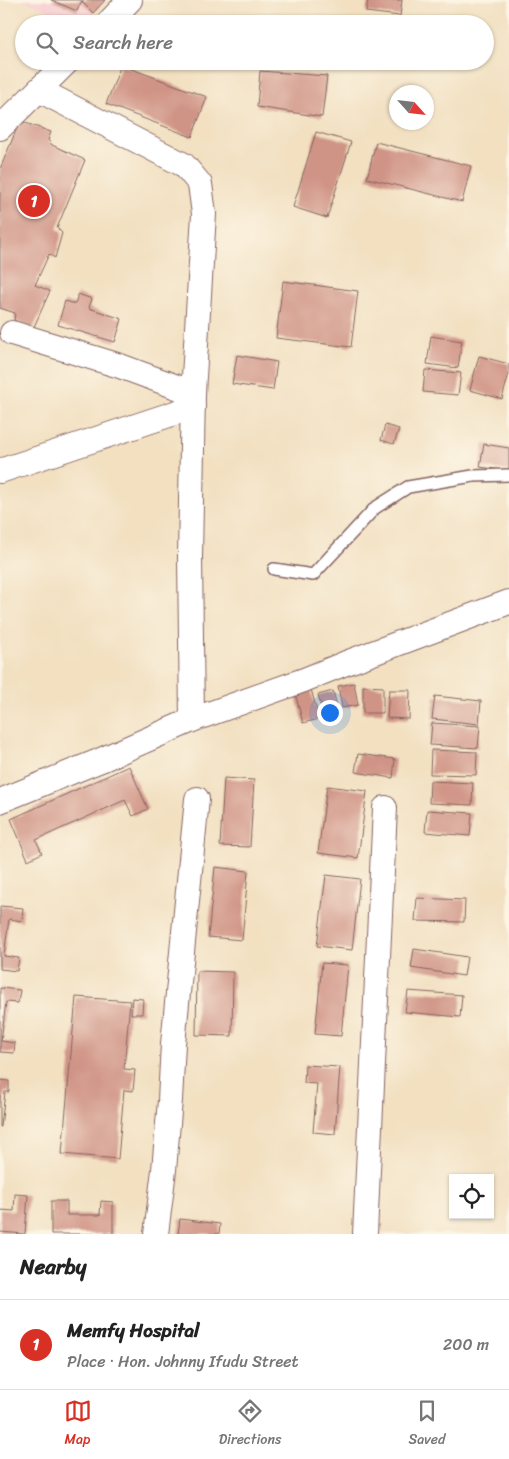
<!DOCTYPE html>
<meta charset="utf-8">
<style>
:root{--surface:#fff;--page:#f2f2f2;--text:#222;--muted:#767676;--line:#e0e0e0;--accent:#d93025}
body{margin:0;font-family:Sriracha,sans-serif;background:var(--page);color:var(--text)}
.controls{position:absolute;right:15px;bottom:15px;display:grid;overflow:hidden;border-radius:0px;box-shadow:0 1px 4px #0004}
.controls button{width:45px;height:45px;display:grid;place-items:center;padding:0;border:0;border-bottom:1px solid var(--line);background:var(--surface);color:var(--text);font:25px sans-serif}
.compass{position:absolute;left:389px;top:85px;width:45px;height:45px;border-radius:50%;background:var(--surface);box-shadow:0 1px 4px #0004;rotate:117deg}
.you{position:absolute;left:329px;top:712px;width:18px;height:18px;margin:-12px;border:4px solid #fff;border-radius:50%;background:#1a73e8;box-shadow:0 0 0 8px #1a73e833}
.badge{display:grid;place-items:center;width:32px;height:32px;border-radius:50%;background:var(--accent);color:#fff;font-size:16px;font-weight:700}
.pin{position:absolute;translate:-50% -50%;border:2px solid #fff;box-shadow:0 1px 5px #0006}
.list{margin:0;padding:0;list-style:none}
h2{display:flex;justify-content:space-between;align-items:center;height:65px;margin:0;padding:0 20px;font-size:21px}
h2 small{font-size:16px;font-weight:400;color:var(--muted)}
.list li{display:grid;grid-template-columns:32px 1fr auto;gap:15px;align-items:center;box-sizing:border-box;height:90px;padding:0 20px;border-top:1px solid var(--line)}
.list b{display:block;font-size:19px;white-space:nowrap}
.list p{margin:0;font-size:16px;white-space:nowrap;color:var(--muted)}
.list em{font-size:16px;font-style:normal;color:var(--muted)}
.icon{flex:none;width:28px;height:28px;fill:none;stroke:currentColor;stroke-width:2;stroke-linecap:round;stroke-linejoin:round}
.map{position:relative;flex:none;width:509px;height:1234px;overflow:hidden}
.search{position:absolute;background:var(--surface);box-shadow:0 1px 4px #0004;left:15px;right:15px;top:15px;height:55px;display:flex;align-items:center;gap:12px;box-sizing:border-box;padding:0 18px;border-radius:28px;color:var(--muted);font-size:19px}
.sheet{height:155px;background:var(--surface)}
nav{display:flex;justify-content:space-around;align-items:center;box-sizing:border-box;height:70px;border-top:1px solid var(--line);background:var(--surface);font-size:14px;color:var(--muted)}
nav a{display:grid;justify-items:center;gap:2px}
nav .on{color:var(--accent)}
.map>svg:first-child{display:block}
.built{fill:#f7cfd1}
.building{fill:#d09486}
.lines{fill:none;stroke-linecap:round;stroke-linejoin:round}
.lane-casing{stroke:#856360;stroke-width:14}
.street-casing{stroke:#856360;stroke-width:26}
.lane{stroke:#fff;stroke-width:11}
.street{stroke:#fff;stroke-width:24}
</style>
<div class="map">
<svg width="509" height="1234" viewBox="0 0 509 1234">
<rect width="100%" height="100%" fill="#fcf5e5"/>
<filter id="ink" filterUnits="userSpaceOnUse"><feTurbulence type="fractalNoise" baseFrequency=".02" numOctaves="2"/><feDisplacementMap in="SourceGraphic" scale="10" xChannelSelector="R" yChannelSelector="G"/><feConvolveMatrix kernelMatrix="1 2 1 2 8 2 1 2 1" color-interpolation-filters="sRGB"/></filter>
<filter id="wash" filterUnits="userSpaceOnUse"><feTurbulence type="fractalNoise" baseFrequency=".0096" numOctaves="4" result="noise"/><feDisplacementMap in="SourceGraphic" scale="20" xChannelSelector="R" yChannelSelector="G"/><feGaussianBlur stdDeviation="1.12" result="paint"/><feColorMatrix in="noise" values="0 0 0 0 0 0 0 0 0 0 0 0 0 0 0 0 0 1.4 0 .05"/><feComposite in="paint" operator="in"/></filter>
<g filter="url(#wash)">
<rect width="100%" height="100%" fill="#f2e0c1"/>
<!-- built -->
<polygon class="built" points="22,0 107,0 82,24"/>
<g id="blocks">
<!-- building -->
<g class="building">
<polygon points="51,0 82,0 77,11"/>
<polygon points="84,0 105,0 93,13 82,2"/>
<polygon points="368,0 402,0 400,16 366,12"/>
<polygon points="121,65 207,97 192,137 106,104"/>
<polygon points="260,71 327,76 322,117 257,107"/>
<polygon points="20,121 51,132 48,140 52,145 85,160 57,228 62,233 55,258 49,254 35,285 50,291 33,329 14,320 15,313 0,308 0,169"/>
<polygon points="316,132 351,142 327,218 293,207"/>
<polygon points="376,142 471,166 462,202 367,178"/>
<polygon points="283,281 358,291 351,347 276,338"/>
<polygon points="78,294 92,299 89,308 122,319 115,342 58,325 65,301 75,304"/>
<polygon points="431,336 462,341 458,368 427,364"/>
<polygon points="237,355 277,362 273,390 232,384"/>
<polygon points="479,356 509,364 509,373 502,399 470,390"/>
<polygon points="425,370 461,373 458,395 423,392"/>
<polygon points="385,425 399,429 394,444 381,440"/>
<polygon points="484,444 509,448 509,471 480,467"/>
<polygon points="354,683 358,705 342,708 338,686"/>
<polygon points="363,686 383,687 383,713 363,713"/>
<polygon points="311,689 319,719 303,723 295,693"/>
<polygon points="389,690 410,690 409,719 387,718"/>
<polygon points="333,691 339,714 324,718 318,695"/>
<polygon points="435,696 481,701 479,724 432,719"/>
<polygon points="432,723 480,726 478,748 430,745"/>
<polygon points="431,750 477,752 476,775 430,774"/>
<polygon points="358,754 395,759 393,778 355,772"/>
<polygon points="129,766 148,809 133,816 125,800 36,840 42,853 28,860 11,819"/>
<polygon points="224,778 254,780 250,847 220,846"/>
<polygon points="430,781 473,783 472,805 429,803"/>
<polygon points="327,786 367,791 358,858 318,853"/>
<polygon points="427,810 472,813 470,836 425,832"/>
<polygon points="215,867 248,871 242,940 208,937"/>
<polygon points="326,875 360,879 352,950 317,946"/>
<polygon points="417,898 465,900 464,922 415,921"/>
<polygon points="0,906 23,908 22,921 9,919 4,956 19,958 17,971 0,969"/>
<polygon points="414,949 467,957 464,976 411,968"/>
<polygon points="322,963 348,965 341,1036 315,1034"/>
<polygon points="197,971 233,972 232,1036 196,1035"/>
<polygon points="0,988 20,990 18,1003 6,1002 1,1041 15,1043 14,1053 0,1052"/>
<polygon points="408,991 462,995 460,1017 405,1012"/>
<polygon points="76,997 130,1001 124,1069 135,1070 133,1091 124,1090 118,1159 62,1154"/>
<polygon points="132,998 143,999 142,1014 131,1014"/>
<polygon points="305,1065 340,1067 335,1134 313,1132 317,1084 304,1083"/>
<polygon points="0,1080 9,1081 9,1092 5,1092 1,1127 0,1127"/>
<polygon points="15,1194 28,1195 25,1234 0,1232 0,1210 14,1211"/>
<polygon points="51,1201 67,1201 67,1215 100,1215 101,1201 113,1202 113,1234 51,1234"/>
<polygon points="180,1219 220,1224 219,1234 178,1234"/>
</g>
</g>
</g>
<g filter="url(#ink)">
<use href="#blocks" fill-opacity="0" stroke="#856360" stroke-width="1"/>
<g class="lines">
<defs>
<polyline id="lane" points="274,569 313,575 375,508 408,487 473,476 509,475"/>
<g id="street">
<polyline points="107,24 130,0"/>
<polyline points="39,90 184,165 200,184 204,214 193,393 190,557 192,720"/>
<polyline points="0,128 68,61"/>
<polyline points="12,333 120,366 193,393"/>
<polyline points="0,471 193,407"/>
<polyline points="0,801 101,760 192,720 304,680 346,663 509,602"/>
<polyline points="156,1234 164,1170 170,1100 173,1044 197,799"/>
<polyline points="365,1234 385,808"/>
</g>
</defs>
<!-- lane casing -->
<use href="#lane" class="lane-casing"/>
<!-- street casing -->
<use href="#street" class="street-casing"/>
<!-- lane -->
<use href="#lane" class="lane"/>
<!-- street -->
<use href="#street" class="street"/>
</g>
</g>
</svg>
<div class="controls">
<button><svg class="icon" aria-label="locate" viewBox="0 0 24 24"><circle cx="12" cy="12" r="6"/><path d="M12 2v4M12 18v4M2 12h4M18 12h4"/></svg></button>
</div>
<svg class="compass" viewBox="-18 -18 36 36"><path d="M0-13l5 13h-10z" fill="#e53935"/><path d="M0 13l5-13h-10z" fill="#767676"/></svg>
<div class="you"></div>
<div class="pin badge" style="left:34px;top:201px">1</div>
<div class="search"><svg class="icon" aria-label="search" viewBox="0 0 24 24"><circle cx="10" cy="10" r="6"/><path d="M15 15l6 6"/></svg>Search here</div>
</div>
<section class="sheet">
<h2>Nearby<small></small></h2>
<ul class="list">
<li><span class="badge">1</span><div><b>Memfy Hospital</b><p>Place · Hon. Johnny Ifudu Street</p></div><em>200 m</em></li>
</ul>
</section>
<nav>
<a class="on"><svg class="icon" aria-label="map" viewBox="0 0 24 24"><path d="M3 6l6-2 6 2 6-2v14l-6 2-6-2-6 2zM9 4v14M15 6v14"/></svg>Map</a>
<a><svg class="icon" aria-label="directions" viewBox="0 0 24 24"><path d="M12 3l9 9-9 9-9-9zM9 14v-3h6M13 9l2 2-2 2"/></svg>Directions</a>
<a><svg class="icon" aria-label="saved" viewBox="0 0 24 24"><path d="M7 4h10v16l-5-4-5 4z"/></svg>Saved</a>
</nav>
